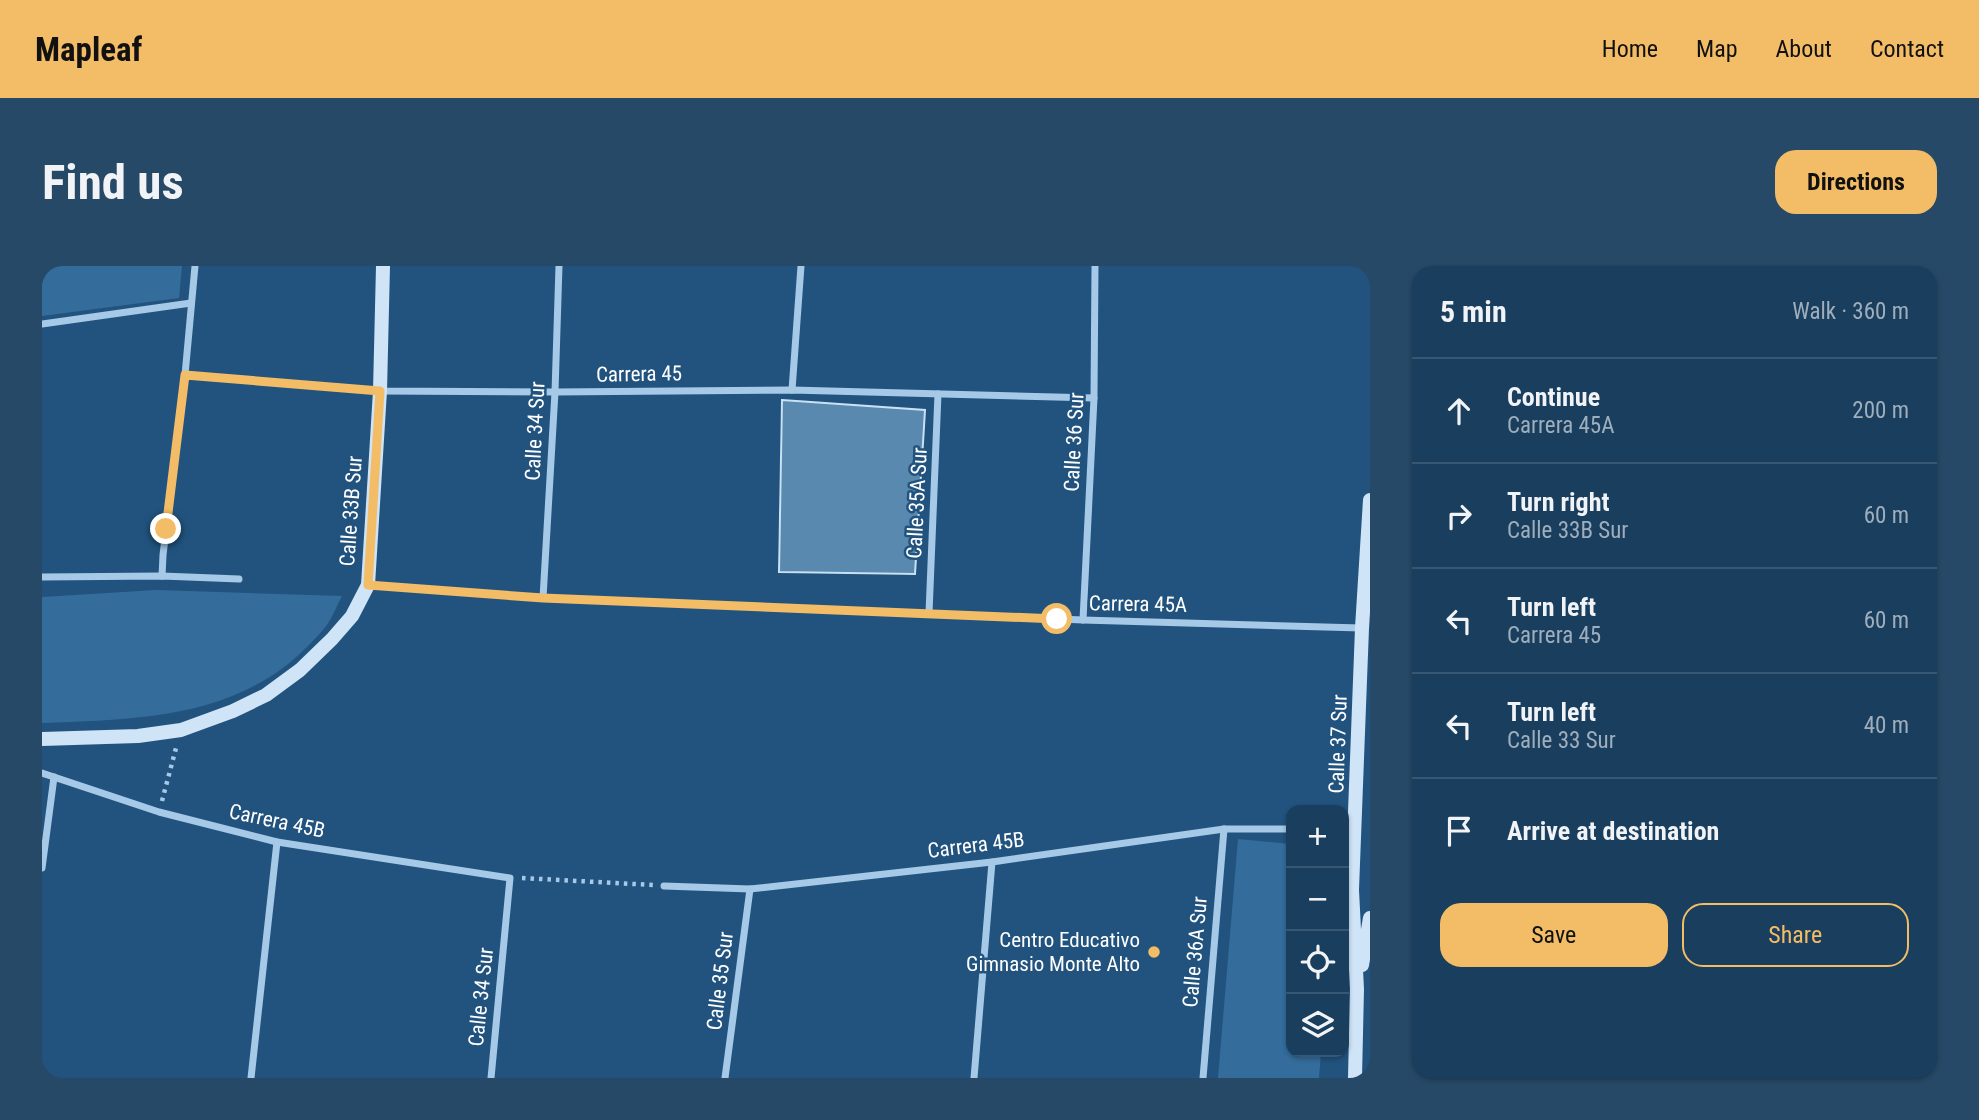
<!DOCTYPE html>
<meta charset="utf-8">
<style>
:root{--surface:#193e5e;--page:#264967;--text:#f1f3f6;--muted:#9faebc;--line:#375773;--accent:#f3bc66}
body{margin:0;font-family:"Roboto Condensed",sans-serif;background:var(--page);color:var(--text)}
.controls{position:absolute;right:21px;bottom:21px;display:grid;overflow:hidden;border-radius:14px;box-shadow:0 2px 5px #0004}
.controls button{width:63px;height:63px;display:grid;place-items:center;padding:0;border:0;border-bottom:2px solid var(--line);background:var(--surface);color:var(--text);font:35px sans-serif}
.stop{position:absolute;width:21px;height:21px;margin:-16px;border:5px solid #f3bc66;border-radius:50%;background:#fff}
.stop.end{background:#f3bc66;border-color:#fff;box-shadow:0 2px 7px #0008}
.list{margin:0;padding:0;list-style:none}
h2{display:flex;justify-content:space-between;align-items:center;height:91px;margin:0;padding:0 28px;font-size:30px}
h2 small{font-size:23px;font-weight:400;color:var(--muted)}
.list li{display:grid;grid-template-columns:46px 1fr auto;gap:21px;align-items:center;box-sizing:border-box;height:105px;padding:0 28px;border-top:2px solid var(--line)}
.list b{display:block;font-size:26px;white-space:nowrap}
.list p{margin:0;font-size:23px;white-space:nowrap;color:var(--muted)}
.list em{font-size:23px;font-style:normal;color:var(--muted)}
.actions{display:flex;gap:14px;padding:21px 28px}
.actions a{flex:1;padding:16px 0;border:2px solid var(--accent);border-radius:21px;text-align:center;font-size:24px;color:var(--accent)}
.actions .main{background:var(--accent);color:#111}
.icon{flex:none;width:38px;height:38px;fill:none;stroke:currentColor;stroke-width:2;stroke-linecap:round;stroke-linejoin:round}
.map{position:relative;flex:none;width:1328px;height:812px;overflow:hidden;border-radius:21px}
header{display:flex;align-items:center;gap:42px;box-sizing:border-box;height:98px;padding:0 35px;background:var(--accent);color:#111}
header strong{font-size:33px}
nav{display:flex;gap:38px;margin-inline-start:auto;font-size:24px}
.intro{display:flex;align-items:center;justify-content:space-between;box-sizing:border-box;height:168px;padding:0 42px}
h1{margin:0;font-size:49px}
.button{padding:18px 32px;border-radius:21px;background:var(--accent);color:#111;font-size:24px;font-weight:700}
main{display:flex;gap:42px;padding:0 42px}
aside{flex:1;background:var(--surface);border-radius:21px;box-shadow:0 2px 5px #0004}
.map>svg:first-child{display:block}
.green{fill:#346d9c}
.shadow{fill:#0007}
.building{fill:#5989af;stroke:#c8e1f5;stroke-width:2}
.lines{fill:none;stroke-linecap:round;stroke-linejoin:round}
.path{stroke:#a5c9e7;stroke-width:4.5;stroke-dasharray:3.5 5;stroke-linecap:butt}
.street{stroke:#a5c9e7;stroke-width:7}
.secondary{stroke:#cfe4f6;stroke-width:14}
.route{stroke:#f3bc66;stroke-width:9}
.poi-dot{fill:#f3bc66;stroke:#21537e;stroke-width:2.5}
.labels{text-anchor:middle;stroke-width:5;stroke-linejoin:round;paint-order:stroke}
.street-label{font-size:21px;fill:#fff;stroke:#21537e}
.poi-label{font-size:21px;fill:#fff;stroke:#21537e;text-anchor:end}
</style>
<header>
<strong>Mapleaf</strong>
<nav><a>Home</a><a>Map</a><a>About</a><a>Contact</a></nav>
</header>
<div class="intro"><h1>Find us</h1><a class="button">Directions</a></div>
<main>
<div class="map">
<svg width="1328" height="812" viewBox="0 0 1328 812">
<rect width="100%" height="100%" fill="#21537e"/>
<!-- green -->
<g class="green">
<polygon points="0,0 140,0 137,32 0,50"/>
<path d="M114,324L300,330C295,339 291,350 285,359C280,366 273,372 267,379C195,453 96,453 0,457V331Z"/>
<polygon points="1196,573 1249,578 1249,786 1279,786 1277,812 1176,812"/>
</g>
<!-- shadow -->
<polygon class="shadow" points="741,136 871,307 869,309 736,307 739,138"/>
<!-- building -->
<polygon class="building" points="740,134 883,144 873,308 737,306"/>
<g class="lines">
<!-- path -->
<g class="path">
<polyline points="120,535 134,482"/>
<polyline points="480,612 611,619"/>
</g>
<!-- street -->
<g class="street">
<polyline points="0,58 149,37"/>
<polyline points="143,109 338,125 513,126 750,124 1052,132"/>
<polyline points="750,124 759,0"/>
<polyline points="120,310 121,289 143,109 153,0"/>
<polyline points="0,311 120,310 197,313"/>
<polyline points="326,319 501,332 1041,354 1319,362"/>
<polyline points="501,332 513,126 517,0"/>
<polyline points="887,347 896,128"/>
<polyline points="1041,354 1052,132 1053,0"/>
<polyline points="0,507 117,546 235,576 468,612 449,812"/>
<polyline points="0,602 12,511"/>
<polyline points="622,620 708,623 950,596 1182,563 1249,563"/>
<polyline points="209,812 235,576"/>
<polyline points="683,812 708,623"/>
<polyline points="932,812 950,596"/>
<polyline points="1161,812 1182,563"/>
</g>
<!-- secondary -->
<g class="secondary">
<polyline points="0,473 96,470 139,464 191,445 224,429 258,404 290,373 310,350 326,319 338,125 341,0"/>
<polyline points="1320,699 1328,652"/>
<polyline points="1313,812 1315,723 1310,624 1320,362 1328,234"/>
</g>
</g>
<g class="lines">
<!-- route -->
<polyline class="route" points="124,263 143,109 338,125 326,319 501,332 1015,353"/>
</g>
<!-- markers -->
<circle class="poi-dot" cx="1112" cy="686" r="7"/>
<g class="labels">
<!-- street labels -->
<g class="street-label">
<text transform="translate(597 108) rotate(-1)" y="7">Carrera 45</text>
<text transform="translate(493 165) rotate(-87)" y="7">Calle 34 Sur</text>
<text transform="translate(1032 176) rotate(-87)" y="7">Calle 36 Sur</text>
<text transform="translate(875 237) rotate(-87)" y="7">Calle 35A Sur</text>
<text transform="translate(309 245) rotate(-86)" y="7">Calle 33B Sur</text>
<text transform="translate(1096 338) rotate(1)" y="7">Carrera 45A</text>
<text transform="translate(1296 478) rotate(-88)" y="7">Calle 37 Sur</text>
<text transform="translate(235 555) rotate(12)" y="7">Carrera 45B</text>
<text transform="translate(934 579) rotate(-7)" y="7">Carrera 45B</text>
<text transform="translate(1153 686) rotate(-85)" y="7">Calle 36A Sur</text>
<text transform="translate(678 715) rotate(-83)" y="7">Calle 35 Sur</text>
<text transform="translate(439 731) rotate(-84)" y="7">Calle 34 Sur</text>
</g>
<!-- poi labels -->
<g class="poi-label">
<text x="1098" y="681">Centro Educativo<tspan x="1098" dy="24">Gimnasio Monte Alto</tspan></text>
</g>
</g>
</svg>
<div class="controls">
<button>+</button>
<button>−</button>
<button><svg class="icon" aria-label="locate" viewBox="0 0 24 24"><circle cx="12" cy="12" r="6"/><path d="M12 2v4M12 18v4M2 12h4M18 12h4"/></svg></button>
<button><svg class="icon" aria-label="layers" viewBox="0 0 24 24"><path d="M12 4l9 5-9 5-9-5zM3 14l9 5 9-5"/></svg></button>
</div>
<div class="stop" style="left:1015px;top:353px"></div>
<div class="stop end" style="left:124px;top:263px"></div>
</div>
<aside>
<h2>5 min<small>Walk · 360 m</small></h2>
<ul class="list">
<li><svg class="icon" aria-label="ahead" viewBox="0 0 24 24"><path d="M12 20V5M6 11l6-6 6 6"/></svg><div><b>Continue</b><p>Carrera 45A</p></div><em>200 m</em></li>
<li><svg class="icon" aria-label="right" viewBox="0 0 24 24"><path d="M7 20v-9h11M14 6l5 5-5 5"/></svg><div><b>Turn right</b><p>Calle 33B Sur</p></div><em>60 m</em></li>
<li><svg class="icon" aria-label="left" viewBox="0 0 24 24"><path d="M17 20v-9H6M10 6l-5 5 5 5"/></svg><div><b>Turn left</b><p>Carrera 45</p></div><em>60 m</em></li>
<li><svg class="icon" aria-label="left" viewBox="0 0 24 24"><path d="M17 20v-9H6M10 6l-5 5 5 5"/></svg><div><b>Turn left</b><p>Calle 33 Sur</p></div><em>40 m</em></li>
<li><svg class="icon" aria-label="arrive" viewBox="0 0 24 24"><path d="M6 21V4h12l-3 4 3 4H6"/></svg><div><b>Arrive at destination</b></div></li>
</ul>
<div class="actions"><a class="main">Save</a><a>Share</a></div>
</aside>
</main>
